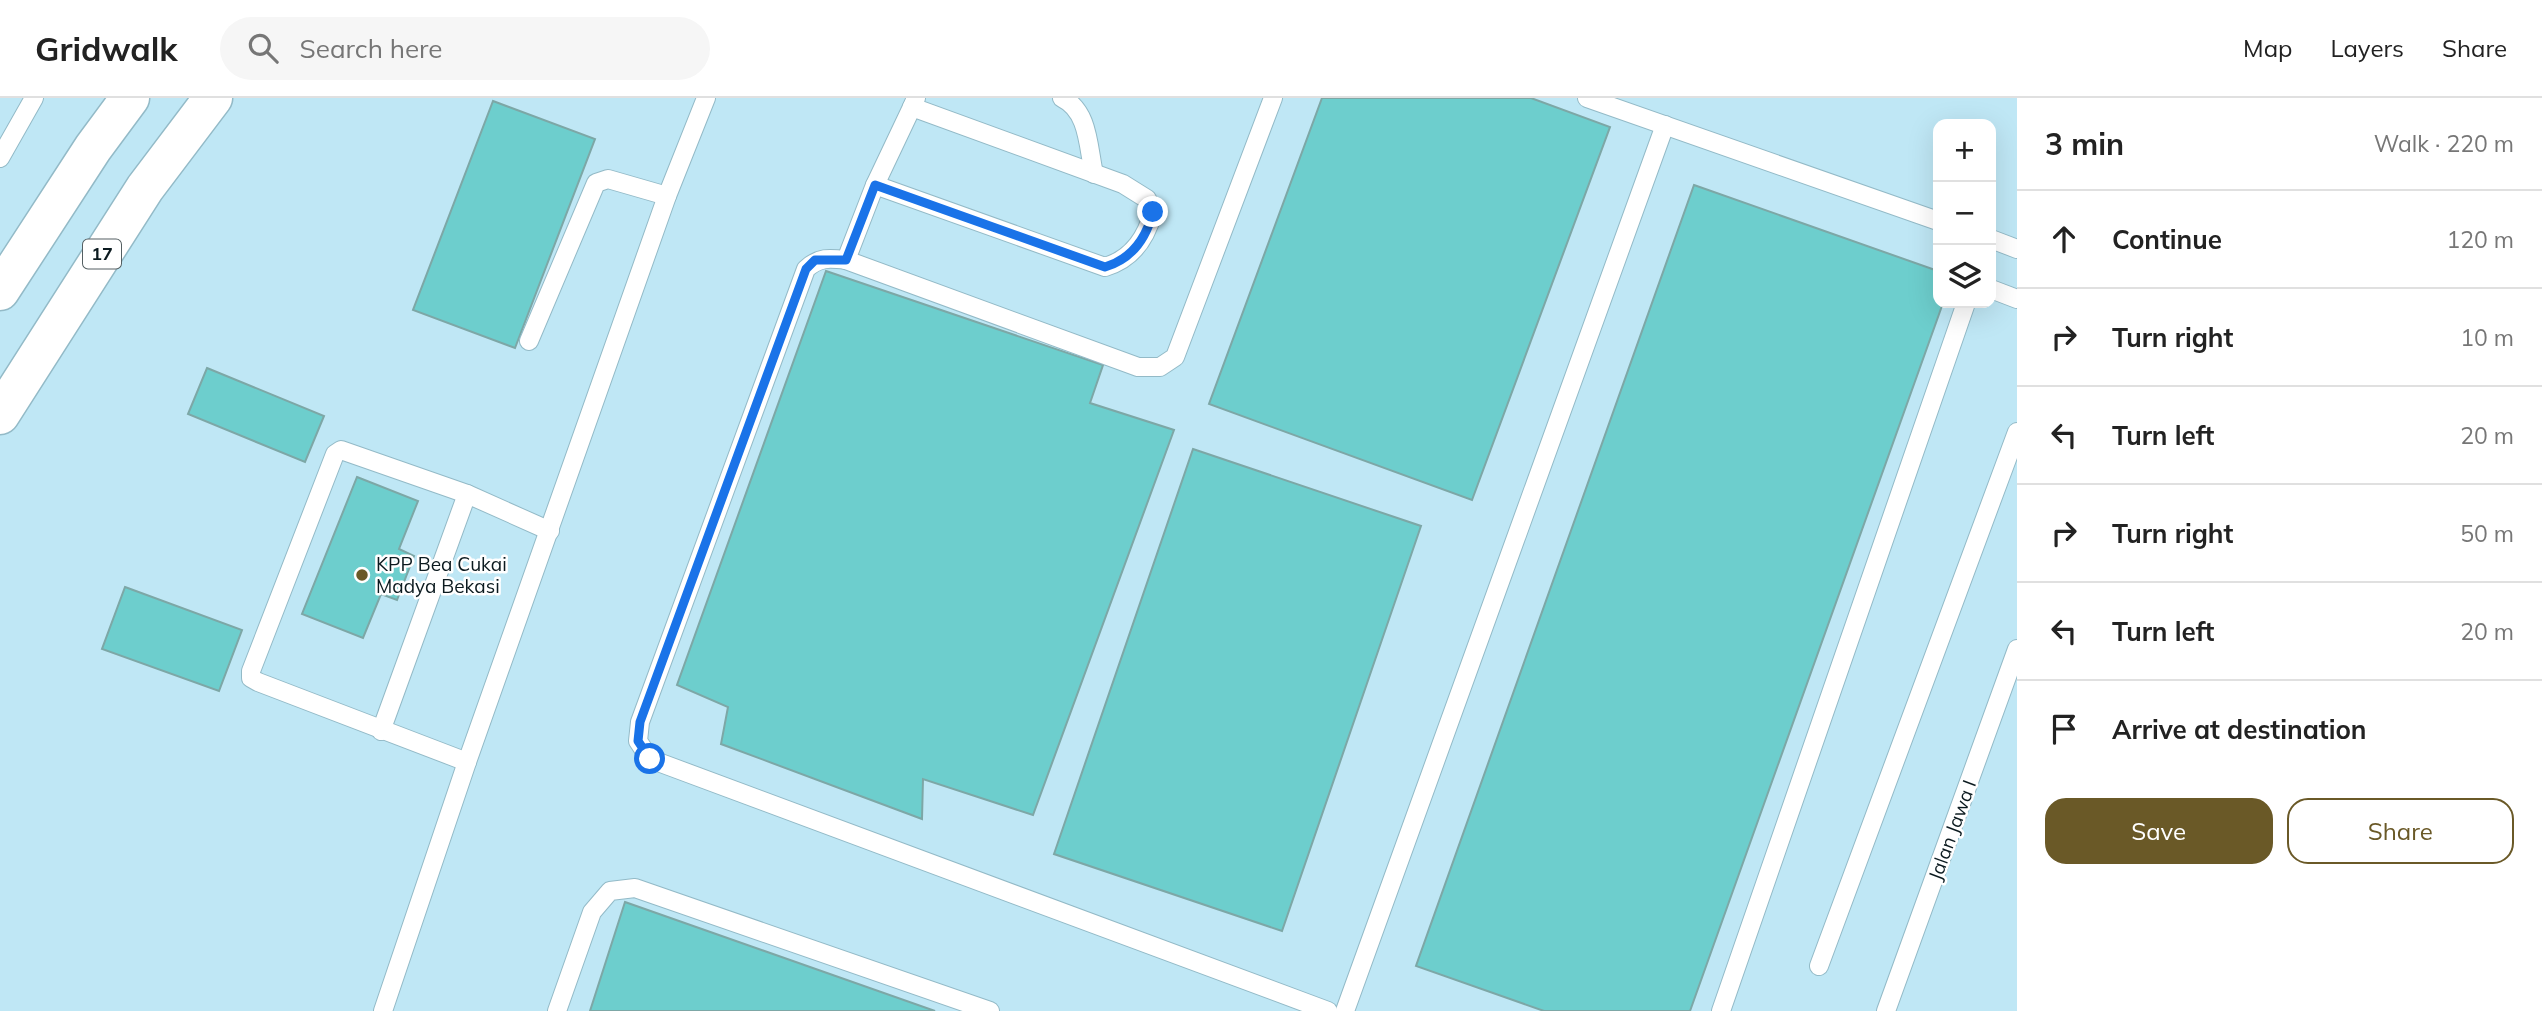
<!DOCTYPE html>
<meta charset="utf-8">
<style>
:root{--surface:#fff;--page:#f6f6f6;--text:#222;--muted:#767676;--line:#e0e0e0;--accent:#6a5927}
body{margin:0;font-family:Mulish,sans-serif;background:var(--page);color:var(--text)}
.controls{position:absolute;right:21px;top:21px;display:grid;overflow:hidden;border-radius:14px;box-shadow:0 7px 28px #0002}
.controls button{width:63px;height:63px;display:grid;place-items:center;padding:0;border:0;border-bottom:2px solid var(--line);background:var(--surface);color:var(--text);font:35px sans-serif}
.stop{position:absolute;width:21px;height:21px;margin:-16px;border:5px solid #1a73e8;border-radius:50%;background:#fff}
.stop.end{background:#1a73e8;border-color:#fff;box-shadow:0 2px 7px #0008}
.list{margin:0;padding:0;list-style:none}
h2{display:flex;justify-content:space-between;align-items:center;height:91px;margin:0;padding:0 28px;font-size:30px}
h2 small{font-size:23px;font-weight:400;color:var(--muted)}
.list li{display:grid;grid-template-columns:46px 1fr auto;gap:21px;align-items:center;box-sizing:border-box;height:98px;padding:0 28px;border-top:2px solid var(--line)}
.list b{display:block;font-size:26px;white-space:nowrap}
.list em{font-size:23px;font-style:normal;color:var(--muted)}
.actions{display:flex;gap:14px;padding:21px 28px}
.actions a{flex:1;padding:16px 0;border:2px solid var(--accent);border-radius:21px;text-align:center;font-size:24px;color:var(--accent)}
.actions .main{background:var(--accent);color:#fff}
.icon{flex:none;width:38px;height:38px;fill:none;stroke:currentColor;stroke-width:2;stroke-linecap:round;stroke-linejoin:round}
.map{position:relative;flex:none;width:2017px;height:913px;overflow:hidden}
header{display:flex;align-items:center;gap:42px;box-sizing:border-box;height:98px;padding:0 35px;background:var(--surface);border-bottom:2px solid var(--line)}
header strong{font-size:33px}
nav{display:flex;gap:38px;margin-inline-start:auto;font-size:24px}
.search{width:490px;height:63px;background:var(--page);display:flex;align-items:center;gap:18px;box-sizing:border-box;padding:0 24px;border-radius:38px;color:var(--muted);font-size:26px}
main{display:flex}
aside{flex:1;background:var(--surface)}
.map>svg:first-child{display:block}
.building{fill:#6dcecd;stroke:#7da7a6;stroke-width:2}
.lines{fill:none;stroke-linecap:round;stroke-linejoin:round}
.lane-casing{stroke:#93bac7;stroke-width:20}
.highway-casing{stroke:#93bac7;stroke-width:41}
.lane{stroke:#fff;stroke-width:18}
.highway{stroke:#fff;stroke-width:38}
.route{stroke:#1a73e8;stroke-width:9}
.poi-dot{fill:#6a5927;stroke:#fff;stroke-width:2.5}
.labels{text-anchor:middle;stroke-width:5;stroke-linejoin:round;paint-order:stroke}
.shield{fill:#fff;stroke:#545f62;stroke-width:2}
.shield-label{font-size:18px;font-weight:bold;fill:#0b1a1f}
.poi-label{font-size:19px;fill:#0b1a1f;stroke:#fff;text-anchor:start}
.street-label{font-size:19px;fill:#0b1a1f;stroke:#fff}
</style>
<header>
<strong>Gridwalk</strong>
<div class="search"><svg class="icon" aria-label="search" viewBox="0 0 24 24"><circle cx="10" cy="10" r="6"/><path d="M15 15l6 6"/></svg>Search here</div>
<nav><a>Map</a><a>Layers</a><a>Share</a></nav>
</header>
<main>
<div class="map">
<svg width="2017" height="913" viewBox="0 0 2017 913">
<rect width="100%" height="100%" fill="#bfe7f5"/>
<!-- building -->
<g class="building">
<polygon points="1322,0 1531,0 1610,29 1472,402 1209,306"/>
<polygon points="493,3 595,41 515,250 413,212"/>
<polygon points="1694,87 1938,173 1938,205 1943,205 1690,913 1544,913 1416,868"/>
<polygon points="826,173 1103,267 1090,305 1174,332 1033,717 923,681 922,721 721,646 728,609 677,587"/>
<polygon points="207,270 324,318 305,364 188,316"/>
<polygon points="1193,351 1421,428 1282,833 1054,756"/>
<polygon points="357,379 418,403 399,451 414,458 397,502 381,496 363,540 302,516"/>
<polygon points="125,489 242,532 219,593 102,551"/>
<polygon points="625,804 935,913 590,913"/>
</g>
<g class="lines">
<defs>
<g id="lane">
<path d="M1062,0C1089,13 1088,49 1094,76"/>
<path d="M1273,0L1175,259L1160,269H1138L846,162C829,160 819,159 806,171L640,624L638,643L650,661L1328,913"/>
<polyline points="1587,0 1938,123"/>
<polyline points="0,60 34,0"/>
<polyline points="875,87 912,9"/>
<polyline points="1991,141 2017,151"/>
<path d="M846,162L875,87L1105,169C1132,161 1146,141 1153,114L1147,101L1123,86L912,9L916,0"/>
<polyline points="1991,191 2017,201"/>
<polyline points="529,243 596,85 608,81 667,98"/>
<polyline points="381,633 467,396"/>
<polyline points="467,664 258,584 251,580 251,573 335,356 341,352 467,396 550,433"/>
<polyline points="1819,868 2017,334"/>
<polyline points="383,913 467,664 667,98 706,0"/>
<polyline points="557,913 592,814 610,793 635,790 990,913"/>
<polyline points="1345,913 1665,27"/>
<polyline points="1721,913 1966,205"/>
<polyline points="1886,913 2017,551"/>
</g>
<g id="highway">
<polyline points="0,193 93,50 130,0"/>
<polyline points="0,317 145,90 213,0"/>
</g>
</defs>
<!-- lane casing -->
<use href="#lane" class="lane-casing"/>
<!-- highway casing -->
<use href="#highway" class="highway-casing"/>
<!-- lane -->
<use href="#lane" class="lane"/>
<!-- highway -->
<use href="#highway" class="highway"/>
</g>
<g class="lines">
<!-- route -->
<path class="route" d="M650,661L638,643L640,624L806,171L815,162H846L875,87L1105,169C1132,161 1146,141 1153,114"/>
</g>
<!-- markers -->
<circle class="poi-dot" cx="362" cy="477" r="7"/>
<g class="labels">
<!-- shield labels -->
<rect class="shield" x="83" y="141.5" width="38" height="29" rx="5"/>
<g class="shield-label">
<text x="102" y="162">17</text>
</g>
<!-- poi labels -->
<g class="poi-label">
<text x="376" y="473">KPP Bea Cukai<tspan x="376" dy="22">Madya Bekasi</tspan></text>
</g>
<!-- street labels -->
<g class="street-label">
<text transform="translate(1952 732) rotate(-70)" y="7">Jalan Jawa I</text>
</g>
</g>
</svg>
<div class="controls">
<button>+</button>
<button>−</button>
<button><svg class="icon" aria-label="layers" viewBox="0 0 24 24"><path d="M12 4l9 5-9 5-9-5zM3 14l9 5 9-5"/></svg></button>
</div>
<div class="stop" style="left:650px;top:661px"></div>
<div class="stop end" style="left:1153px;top:114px"></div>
</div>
<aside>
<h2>3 min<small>Walk · 220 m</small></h2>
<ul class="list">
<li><svg class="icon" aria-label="ahead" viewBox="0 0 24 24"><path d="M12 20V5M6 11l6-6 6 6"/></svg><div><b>Continue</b></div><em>120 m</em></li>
<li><svg class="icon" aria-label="right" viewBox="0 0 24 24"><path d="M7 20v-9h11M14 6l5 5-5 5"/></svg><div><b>Turn right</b></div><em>10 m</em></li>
<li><svg class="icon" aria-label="left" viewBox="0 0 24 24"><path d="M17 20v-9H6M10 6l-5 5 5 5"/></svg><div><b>Turn left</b></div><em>20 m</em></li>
<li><svg class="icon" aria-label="right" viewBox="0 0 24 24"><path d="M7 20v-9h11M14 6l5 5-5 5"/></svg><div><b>Turn right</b></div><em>50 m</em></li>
<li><svg class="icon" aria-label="left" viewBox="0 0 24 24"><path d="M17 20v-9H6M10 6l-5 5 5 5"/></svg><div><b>Turn left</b></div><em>20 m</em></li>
<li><svg class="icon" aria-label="arrive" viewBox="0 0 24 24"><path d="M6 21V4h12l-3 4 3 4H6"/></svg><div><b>Arrive at destination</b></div></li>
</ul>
<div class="actions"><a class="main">Save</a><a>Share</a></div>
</aside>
</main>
